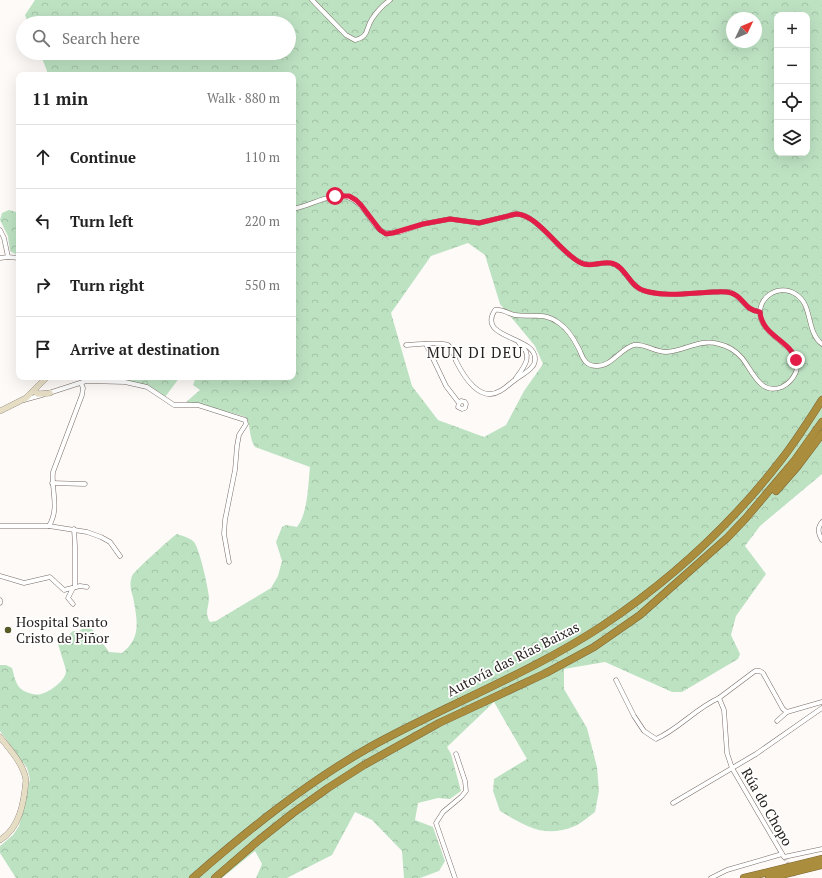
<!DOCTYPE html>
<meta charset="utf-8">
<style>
:root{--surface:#fff;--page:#f2f2f2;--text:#222;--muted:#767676;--line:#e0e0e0}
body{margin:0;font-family:"PT Serif",serif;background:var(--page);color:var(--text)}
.controls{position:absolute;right:12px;top:12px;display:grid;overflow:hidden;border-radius:8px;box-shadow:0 4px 16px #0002}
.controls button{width:36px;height:36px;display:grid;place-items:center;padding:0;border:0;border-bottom:1px solid var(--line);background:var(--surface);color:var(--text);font:20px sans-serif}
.compass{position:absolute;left:726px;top:12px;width:36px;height:36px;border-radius:50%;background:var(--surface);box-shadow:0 4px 16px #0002;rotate:46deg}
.stop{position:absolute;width:12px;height:12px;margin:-9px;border:3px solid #e11d48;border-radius:50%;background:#fff}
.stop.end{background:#e11d48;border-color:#fff;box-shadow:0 1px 4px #0008}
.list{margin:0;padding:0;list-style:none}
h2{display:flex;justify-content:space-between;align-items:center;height:52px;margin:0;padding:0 16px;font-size:17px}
h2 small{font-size:13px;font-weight:400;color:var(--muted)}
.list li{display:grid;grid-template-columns:26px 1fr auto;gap:12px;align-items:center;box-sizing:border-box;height:64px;padding:0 16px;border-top:1px solid var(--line)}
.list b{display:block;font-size:15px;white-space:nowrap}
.list em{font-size:13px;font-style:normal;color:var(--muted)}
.icon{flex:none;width:22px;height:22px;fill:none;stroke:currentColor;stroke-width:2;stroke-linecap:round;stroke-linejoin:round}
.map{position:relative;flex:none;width:822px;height:878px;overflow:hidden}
.search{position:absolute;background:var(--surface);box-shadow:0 4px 16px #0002;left:16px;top:16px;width:280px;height:44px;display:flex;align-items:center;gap:10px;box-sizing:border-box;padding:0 14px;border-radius:22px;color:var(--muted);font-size:15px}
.panel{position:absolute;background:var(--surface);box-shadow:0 4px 16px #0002;left:16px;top:72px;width:280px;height:308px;border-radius:8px}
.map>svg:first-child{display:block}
.forest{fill:url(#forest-crowns);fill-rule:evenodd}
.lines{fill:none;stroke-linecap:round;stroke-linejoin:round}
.street-tunnel{stroke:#d2cecc;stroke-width:4;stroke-dasharray:4 2;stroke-linecap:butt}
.street-casing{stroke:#786b65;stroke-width:5}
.secondary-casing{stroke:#786b65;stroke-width:6}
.highway-casing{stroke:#7c6632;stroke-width:8}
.street{stroke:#fff;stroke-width:4}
.secondary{stroke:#e6ddc5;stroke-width:5.5}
.highway{stroke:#ab8d3e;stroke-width:7}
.route{stroke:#e11d48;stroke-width:5}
.poi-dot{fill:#585a27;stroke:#fff;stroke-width:1.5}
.labels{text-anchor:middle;stroke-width:3.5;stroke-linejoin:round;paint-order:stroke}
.poi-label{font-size:14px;fill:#251f1d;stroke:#fff;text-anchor:start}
.street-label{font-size:14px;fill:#251f1d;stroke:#fff}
.neighbourhood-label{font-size:15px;letter-spacing:1px;fill:#251f1d;stroke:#fff}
</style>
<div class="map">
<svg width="822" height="878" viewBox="0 0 822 878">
<defs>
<pattern id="forest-crowns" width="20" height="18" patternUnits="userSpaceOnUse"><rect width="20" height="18" fill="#bde2c2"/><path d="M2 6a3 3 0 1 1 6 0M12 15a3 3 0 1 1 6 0" fill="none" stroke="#a2c1a6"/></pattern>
</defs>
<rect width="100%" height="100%" fill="#fdfaf8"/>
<!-- forest -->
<g class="forest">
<path d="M35,0H822V474L760,526L745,546L766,574L736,616L731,635L740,654L738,659L682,692H672L605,662L564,669V689L587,728L597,767L599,791L595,812C589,816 582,823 575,826C544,839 526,826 500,811L493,791L494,779L527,759L494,702L447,747L451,754L461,791L450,799L438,798L418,803L415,820L433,827L445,861L439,871L420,878H404L402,851L372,820L355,812L332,855L287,878H256L262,864L255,851L222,878H16L0,853V846L13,835L19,826L30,779L27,768L0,731V665H6L12,668C14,674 15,683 20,688C24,692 35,696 41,694C50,692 67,680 66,670L58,644L73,631H79L87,626L94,631L109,652L122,653C142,638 137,619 133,597C131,590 129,584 132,576C134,571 167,542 174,536L177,534C183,536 190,538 194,542C200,550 208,587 209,597C209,608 204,613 210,622L216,621L271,588L278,576L282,561L276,542L282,527L286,525L297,527C308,513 308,485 310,467L255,447C249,439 251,426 246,417L204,405L186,402L200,390L193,385L196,377H293V75H47V71L40,53H289V23H28L25,15ZM777,15H807V153H777ZM732,18H756V42H732ZM468,243L485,255L500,304L535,346L543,364L524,391L506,425L484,437L438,420L412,386L391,313L431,256Z"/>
<polygon points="9,210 16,212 19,210 19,256 10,251 8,236 0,220 2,213"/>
<path d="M68,377H180L165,397C160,393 155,389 150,387C126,376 95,379 69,380Z"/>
</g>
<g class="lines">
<!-- street-tunnel -->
<polyline class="street-tunnel" points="784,857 796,878"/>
<defs>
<g id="street">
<path d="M312,0L346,35L355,40C370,36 365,29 372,19C377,11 383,5 390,0"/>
<path d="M293,209C320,204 344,181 365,211C371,218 376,230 386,233L400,232L423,224L450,219L479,223L516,214C528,214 537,224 546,232C556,242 573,262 586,264C596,266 606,260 616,265C627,271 630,286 642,290C670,300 701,290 730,292C743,297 744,310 760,312"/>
<polyline points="0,230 4,238 8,257 19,258"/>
<polyline points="0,258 8,257"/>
<polyline points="426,344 446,386 459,403 458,407 462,409 465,408 466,404 465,402 461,401 459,403"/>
<path d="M406,345C415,345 440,341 448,345C453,349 454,356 456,361C464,377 480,403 500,391C506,388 510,383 515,380C521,375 527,373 532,367C534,365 535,362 535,359C536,336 476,339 495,310C502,308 508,314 515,315C532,318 542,311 559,323C568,329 574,339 579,349C581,353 582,358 586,362C589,365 594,366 597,366C612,366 621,348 634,345C643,343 655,352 666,352C685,351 700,338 719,344C728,346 736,351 742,358C752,370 760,396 782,387C788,384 793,379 796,372C803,347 768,340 761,319C755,298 779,282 797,295C813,306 806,332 822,344"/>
<path d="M516,378C525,366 534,355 519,343"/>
<polyline points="49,393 86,381 125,382 147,387 174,405 198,405 245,420 246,424 239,435 237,446 235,470 225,520 224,534 229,562"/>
<polyline points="24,400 42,395"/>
<polyline points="52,483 85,484"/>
<path d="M822,522C817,528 818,533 822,540"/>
<polyline points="0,526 49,526 87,532 101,537 110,542 120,556"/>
<path d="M49,526C60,507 51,492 53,472L82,395L83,388L81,383"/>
<polyline points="74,529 75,546 75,587"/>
<polyline points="0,576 24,583 50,577 64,590 80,586 87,587"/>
<polyline points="73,588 68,598 73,604"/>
<polyline points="0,600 0,603"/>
<path d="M616,680L634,716L644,731L656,739C679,729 696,708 719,698L724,710L727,753L732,768L784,857L822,849"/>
<polyline points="719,698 755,671 760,671 763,673 783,709 787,712 822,702"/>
<polyline points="777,721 787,712"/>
<polyline points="673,803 756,754 822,708"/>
<polyline points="455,878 436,823 443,812 461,797 466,791 465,781 456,754"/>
<polyline points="711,878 727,870 782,854"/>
</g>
<g id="secondary">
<polyline points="34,391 38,394 50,393"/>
<polyline points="0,411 26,398 47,377"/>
<path d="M0,737C10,750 23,763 26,780C24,802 20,828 0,840"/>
</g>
<g id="highway">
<polyline points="776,491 797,467 822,434"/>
<path d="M193,878C248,830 306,783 370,747C446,705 529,674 602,626C671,580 730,526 781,460C796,441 809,420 822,400"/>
<polyline points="215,878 259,840 293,813 328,788 364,765 439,723 546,673 594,647 640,615 727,538 746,518 795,460 822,422"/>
<polyline points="744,878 822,859"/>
<polyline points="769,878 822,865"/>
</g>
</defs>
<!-- street casing -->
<use href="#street" class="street-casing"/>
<!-- secondary casing -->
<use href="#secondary" class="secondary-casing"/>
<!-- highway casing -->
<use href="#highway" class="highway-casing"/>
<!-- street -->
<use href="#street" class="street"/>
<!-- secondary -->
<use href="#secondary" class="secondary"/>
<!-- highway -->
<use href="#highway" class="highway"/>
</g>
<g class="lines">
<!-- route -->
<path class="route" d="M335,196H349L356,200L361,205L380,230L386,234L393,233L423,224L450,219L479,223L516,214C538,214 560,253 581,263C590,268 601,261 611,263C626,266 629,287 645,291C667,297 690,293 713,292C718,292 725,291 731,293C744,296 743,310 760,312C762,336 790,340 796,360"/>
</g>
<!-- markers -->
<circle class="poi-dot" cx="8" cy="630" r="4"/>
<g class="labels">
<!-- poi labels -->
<g class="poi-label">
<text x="16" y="627">Hospital Santo<tspan x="16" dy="16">Cristo de Piñor</tspan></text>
</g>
<!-- street labels -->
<g class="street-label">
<text transform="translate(513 659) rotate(-27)" y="5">Autovía das Rías Baixas</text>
<text transform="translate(767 807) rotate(60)" y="5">Rúa do Chopo</text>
</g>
<!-- neighbourhood labels -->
<g class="neighbourhood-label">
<text x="475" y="358">MUN DI DEU</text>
</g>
</g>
</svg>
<div class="controls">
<button>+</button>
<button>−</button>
<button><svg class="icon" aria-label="locate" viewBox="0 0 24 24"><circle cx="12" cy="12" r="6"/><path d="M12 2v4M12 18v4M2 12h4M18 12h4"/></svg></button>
<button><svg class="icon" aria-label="layers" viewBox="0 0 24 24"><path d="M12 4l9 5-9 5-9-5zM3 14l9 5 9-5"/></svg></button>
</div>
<svg class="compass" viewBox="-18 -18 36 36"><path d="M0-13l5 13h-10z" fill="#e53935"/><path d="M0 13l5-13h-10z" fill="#767676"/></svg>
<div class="stop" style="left:335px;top:196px"></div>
<div class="stop end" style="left:796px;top:360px"></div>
<div class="search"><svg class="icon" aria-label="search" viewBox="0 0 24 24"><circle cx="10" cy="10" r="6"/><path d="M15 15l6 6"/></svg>Search here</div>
<section class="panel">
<h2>11 min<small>Walk · 880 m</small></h2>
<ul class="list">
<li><svg class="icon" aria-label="ahead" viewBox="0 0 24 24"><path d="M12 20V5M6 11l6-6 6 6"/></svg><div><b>Continue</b></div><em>110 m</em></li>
<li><svg class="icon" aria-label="left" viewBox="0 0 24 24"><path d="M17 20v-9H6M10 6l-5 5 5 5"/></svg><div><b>Turn left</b></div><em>220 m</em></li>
<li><svg class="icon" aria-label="right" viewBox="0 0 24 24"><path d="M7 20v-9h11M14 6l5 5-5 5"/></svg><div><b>Turn right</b></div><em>550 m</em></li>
<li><svg class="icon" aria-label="arrive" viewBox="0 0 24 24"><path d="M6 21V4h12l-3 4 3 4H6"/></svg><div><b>Arrive at destination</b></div></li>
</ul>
</section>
</div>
